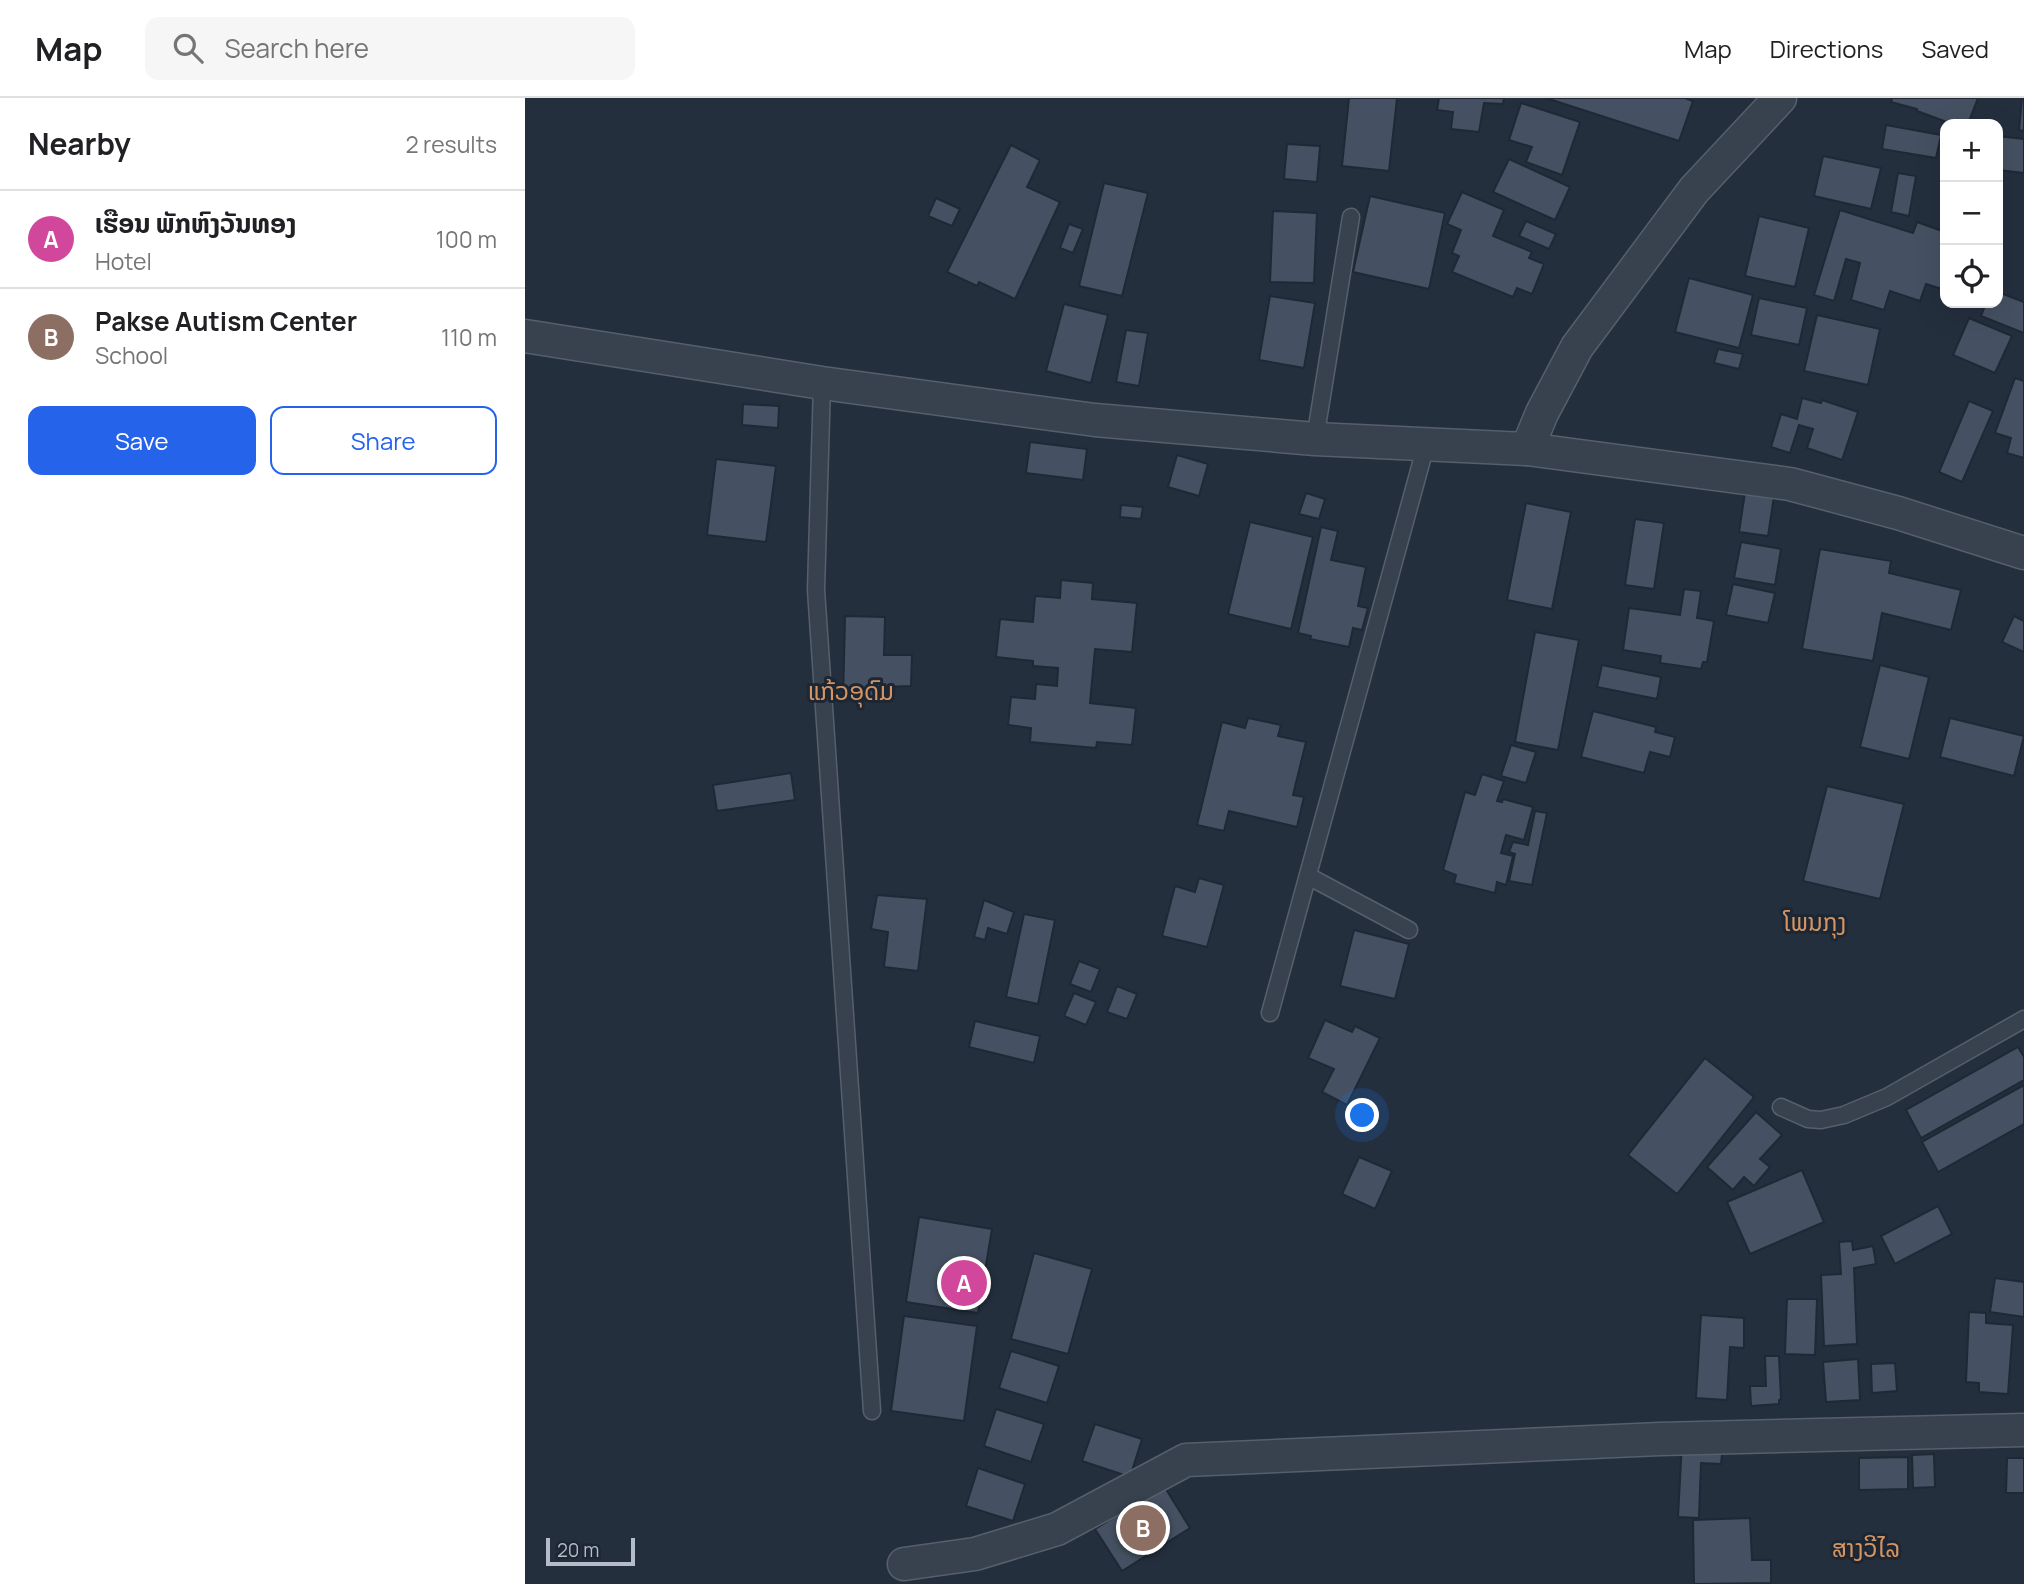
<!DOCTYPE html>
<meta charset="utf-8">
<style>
:root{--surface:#fff;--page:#f6f6f6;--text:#202124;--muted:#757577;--line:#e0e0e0;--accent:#2563eb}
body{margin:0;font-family:Manrope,"Noto Sans Lao",sans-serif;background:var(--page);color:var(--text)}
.controls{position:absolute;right:21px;top:21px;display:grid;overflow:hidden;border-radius:14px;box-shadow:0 7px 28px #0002}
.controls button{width:63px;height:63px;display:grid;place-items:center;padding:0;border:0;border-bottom:2px solid var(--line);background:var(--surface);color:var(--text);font:35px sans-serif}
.scale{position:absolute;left:21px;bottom:18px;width:89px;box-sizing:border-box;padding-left:7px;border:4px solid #b4bcc9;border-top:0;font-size:19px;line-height:24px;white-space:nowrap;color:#b4bcc9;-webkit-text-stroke:5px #1d2633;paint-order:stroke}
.you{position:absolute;left:838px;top:1018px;width:24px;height:24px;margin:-18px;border:5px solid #fff;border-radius:50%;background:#1a73e8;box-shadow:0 0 0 10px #1a73e833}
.badge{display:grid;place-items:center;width:46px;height:46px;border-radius:50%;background:var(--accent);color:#fff;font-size:23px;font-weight:700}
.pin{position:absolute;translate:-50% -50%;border:4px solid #fff;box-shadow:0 2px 7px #0006}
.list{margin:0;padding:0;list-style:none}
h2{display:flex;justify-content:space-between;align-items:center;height:91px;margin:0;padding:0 28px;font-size:30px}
h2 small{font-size:23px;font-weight:400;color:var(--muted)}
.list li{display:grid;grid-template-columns:46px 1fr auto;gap:21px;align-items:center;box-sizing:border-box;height:98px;padding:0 28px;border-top:2px solid var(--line)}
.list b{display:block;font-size:26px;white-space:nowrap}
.list p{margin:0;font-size:23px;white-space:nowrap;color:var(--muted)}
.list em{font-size:23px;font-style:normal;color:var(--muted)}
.actions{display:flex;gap:14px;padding:21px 28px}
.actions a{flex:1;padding:16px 0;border:2px solid var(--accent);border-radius:14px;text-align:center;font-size:24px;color:var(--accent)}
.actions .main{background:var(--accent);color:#fff}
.icon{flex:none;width:38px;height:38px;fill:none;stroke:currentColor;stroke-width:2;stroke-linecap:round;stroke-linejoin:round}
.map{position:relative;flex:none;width:1499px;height:1486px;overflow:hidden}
header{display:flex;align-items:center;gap:42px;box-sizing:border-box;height:98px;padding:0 35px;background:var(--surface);border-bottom:2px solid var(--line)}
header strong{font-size:33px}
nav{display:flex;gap:38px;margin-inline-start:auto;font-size:24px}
.search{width:490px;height:63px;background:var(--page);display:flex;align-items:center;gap:18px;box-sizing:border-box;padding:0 24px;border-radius:14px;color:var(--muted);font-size:26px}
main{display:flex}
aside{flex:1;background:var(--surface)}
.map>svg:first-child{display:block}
.building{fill:#455162;stroke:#1f2835;stroke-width:2}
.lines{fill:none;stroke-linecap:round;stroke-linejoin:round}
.lane-casing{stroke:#565f6c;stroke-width:19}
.street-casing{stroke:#565f6c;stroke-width:35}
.lane{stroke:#38414e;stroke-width:16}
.street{stroke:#38414e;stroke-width:32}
.labels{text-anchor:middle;stroke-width:6;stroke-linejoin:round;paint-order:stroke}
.quarter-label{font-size:24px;fill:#d59563;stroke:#1d2633}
</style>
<header>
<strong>Map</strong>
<div class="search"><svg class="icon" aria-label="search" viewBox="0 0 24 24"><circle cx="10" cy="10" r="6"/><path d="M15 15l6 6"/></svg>Search here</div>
<nav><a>Map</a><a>Directions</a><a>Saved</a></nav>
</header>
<main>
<aside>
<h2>Nearby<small>2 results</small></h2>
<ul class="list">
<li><span class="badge" style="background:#d1479c">A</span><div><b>ເຮືອນ ພັກຫົງວັນທອງ</b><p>Hotel</p></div><em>100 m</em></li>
<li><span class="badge" style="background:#8d6e63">B</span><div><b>Pakse Autism Center</b><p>School</p></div><em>110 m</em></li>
</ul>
<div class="actions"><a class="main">Save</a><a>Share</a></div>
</aside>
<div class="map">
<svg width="1499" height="1486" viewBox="0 0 1499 1486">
<rect width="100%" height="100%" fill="#242f3e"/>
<!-- building -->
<g class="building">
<polygon points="824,0 872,0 864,73 817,68"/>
<polygon points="914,0 979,0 978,6 959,5 954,34 926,31 928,14 912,12"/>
<polygon points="1021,0 1160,0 1168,3 1154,43"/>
<polygon points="1367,0 1453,0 1443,26 1427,26 1392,13 1392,11 1366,4"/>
<polygon points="1497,0 1499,0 1499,33 1494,32"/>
<polygon points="996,5 1055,24 1037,77 1001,64 1007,49 984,42"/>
<polygon points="1361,27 1416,37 1411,60 1357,51"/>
<polygon points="1473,38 1499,41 1499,75 1473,72"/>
<polygon points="762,46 795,48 792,84 759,81"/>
<polygon points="486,47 515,62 502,89 535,104 490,201 454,184 452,188 422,174"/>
<polygon points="1298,58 1356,70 1346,111 1289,98"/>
<polygon points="984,61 1045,89 1030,122 968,94"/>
<polygon points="1373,75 1391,78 1384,118 1366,114"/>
<polygon points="579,85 623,95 597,198 554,188"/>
<polygon points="937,94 979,112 968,138 1007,154 1004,160 1019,166 1007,196 992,190 988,199 927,174 934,158 927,155 936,132 922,126"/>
<polygon points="845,98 920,115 904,191 828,174"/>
<polygon points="411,100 435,111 427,128 403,118"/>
<polygon points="1315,112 1388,135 1392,124 1420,134 1420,192 1401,186 1395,203 1365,193 1359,212 1326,202 1335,165 1321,161 1309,203 1289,197"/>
<polygon points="748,113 792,115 789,185 745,184"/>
<polygon points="1234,118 1284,130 1270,189 1220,178"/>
<polygon points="1001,123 1031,136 1024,151 994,138"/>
<polygon points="544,126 558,131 548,155 535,150"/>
<polygon points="1164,180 1228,197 1214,250 1150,234"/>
<polygon points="1473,194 1499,204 1499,235 1456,218 1461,205 1473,205"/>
<polygon points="745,198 790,205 779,270 734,262"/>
<polygon points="1234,200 1282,210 1274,247 1226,237"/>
<polygon points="539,206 583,217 566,285 521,273"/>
<polygon points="1292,217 1355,231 1343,287 1279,273"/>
<polygon points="1444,220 1487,238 1470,275 1428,257"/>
<polygon points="601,232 623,235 614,288 591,284"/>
<polygon points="1193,251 1218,256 1214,271 1189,265"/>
<polygon points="1490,280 1499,283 1499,360 1482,355 1486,340 1470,335"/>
<polygon points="1277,300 1296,305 1297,302 1333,314 1317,362 1282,350 1288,331 1274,327 1265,355 1246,349 1256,316 1272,321"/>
<polygon points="1444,303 1468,313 1437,384 1414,374"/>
<polygon points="218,306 254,308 253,330 217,327"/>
<polygon points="505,344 562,351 558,382 501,375"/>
<polygon points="652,357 683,366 674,398 643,389"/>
<polygon points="191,361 251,368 241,444 182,437"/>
<polygon points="1221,388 1250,392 1243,438 1214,434"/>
<polygon points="781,395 800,401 794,421 774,416"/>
<polygon points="1001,405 1046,414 1027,511 982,502"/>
<polygon points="596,407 618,409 616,421 595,419"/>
<polygon points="1110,421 1139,425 1129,491 1100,487"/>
<polygon points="725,424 788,439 766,531 703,516"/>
<polygon points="796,429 813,433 806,462 841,469 833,508 843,510 837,532 828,530 824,549 785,541 786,538 773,535"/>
<polygon points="1216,444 1256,451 1250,487 1209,480"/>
<polygon points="1295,451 1366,463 1364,475 1436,492 1426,532 1357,515 1348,563 1277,551"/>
<polygon points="536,482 568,485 567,501 612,505 607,554 570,551 565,605 611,610 607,647 572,644 571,650 505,644 506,630 483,627 486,599 510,601 511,586 532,588 533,570 508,568 508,563 471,559 475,521 508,524 510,498 535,500"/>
<polygon points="1208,486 1250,495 1243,525 1201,517"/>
<polygon points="1159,491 1176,493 1172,520 1189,523 1182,564 1178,564 1176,571 1135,565 1136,558 1098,552 1104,510 1155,517"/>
<polygon points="320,518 360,519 359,557 387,557 386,588 359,589 358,603 318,602"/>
<polygon points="1489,518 1499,523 1499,554 1477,544"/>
<polygon points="1010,534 1054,542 1033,652 990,644"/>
<polygon points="1077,567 1136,579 1132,601 1072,589"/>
<polygon points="1355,567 1404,579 1384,661 1335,649"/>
<polygon points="1068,613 1131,629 1130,634 1150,639 1145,659 1125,654 1119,675 1056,659"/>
<polygon points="723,620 756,627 753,638 781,644 768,697 779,699 772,729 704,713 699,733 672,727 697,624 720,630"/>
<polygon points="1425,620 1499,638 1489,678 1415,659"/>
<polygon points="986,647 1011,654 1001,685 976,678"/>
<polygon points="266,675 270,702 192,713 188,687"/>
<polygon points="957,676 979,683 972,703 977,704 978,701 1008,709 999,742 981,737 976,755 988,758 981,787 972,784 970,795 929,785 931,777 918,772 940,694 950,697"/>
<polygon points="1302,688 1379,706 1355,801 1278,783"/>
<polygon points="1010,713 1022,715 1007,787 984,783 990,756 984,754 988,744 1003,747"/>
<polygon points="674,780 699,787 682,849 637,838 650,788 670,794"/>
<polygon points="352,797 402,801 393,873 359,869 363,834 346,831"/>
<polygon points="459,802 489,814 482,836 463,830 460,842 449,839"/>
<polygon points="499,816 530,822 513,906 481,899"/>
<polygon points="829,832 884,846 870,901 815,888"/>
<polygon points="554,863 575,871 566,894 545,886"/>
<polygon points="592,888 612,896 602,921 582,914"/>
<polygon points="549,895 571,904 561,927 539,918"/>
<polygon points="800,922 827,934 830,928 855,940 822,1007 797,994 809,971 783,960"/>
<polygon points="450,923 515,938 509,965 444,949"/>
<polygon points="1493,949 1499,959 1499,982 1396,1040 1381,1012"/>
<polygon points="1180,960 1229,999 1152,1096 1103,1057"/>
<polygon points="1499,987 1499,1026 1413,1074 1397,1044"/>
<polygon points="1231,1014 1257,1037 1235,1061 1245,1069 1229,1088 1219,1079 1208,1092 1182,1069"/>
<polygon points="834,1059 867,1073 850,1111 817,1096"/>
<polygon points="1277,1072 1299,1124 1225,1156 1202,1104"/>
<polygon points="1413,1108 1427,1136 1370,1166 1356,1138"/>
<polygon points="394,1119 467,1131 453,1215 381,1204"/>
<polygon points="1327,1143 1328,1152 1348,1148 1351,1166 1329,1170 1332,1246 1299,1248 1296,1177 1316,1176 1314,1144"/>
<polygon points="509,1155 567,1171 543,1256 486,1241"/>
<polygon points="1470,1180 1499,1184 1499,1219 1465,1214"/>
<polygon points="1262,1201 1292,1201 1290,1257 1260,1256"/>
<polygon points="1444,1214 1461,1215 1461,1225 1488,1227 1483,1296 1454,1294 1454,1285 1441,1284"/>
<polygon points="1176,1217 1219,1220 1219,1250 1205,1249 1202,1302 1171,1300"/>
<polygon points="379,1218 452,1228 439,1323 366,1313"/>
<polygon points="486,1253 534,1268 522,1305 474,1290"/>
<polygon points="1240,1258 1254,1258 1256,1301 1254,1302 1254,1306 1226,1308 1225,1288 1241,1288"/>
<polygon points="1333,1261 1335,1302 1301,1304 1298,1264"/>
<polygon points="1370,1265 1372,1293 1347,1295 1346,1266"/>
<polygon points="471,1311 519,1326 506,1364 459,1348"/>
<polygon points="570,1326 617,1341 605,1379 557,1363"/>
<polygon points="1157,1344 1198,1346 1196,1366 1176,1365 1174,1420 1153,1419"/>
<polygon points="1409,1356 1410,1389 1388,1390 1387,1357"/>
<polygon points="1383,1359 1383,1391 1334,1392 1334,1360"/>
<polygon points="1482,1360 1499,1360 1499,1395 1481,1395"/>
<polygon points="453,1370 500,1386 488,1423 441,1408"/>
<polygon points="639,1388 665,1430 597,1473 570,1431"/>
<polygon points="1225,1420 1227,1462 1246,1462 1246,1485 1169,1486 1168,1422"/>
</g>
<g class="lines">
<defs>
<g id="lane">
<polyline points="297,285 291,492 347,1313"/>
<polyline points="790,341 826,119"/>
<polyline points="783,778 884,832"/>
<polyline points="745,915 901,347"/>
<polyline points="1256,1009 1283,1021 1296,1022 1319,1017 1362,999 1499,921"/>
</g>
<g id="street">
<polyline points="0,238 297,285 570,322 790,341 1002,351 1265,386 1373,415 1499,455"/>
<polyline points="1002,351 1017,315 1052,249 1169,92 1255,0"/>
<polyline points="379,1466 450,1456 532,1431 661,1362 1135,1341 1499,1332"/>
</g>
</defs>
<!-- lane casing -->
<use href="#lane" class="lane-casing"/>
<!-- street casing -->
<use href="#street" class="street-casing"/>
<!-- lane -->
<use href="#lane" class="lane"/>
<!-- street -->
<use href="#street" class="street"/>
</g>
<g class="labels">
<!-- quarter labels -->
<g class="quarter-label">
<text x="326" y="602">ແກ້ວອຸດົມ</text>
<text x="1290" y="833">ໂພນກຸງ</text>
<text x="1341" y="1459">ສາງວີໄລ</text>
</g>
</g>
</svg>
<div class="controls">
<button>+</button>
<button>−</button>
<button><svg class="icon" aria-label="locate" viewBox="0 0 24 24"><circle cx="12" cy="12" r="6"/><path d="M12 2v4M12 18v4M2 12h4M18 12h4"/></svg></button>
</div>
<div class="scale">20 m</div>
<div class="you"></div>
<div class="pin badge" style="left:439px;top:1185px;background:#d1479c">A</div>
<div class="pin badge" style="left:618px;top:1430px;background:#8d6e63">B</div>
</div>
</main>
